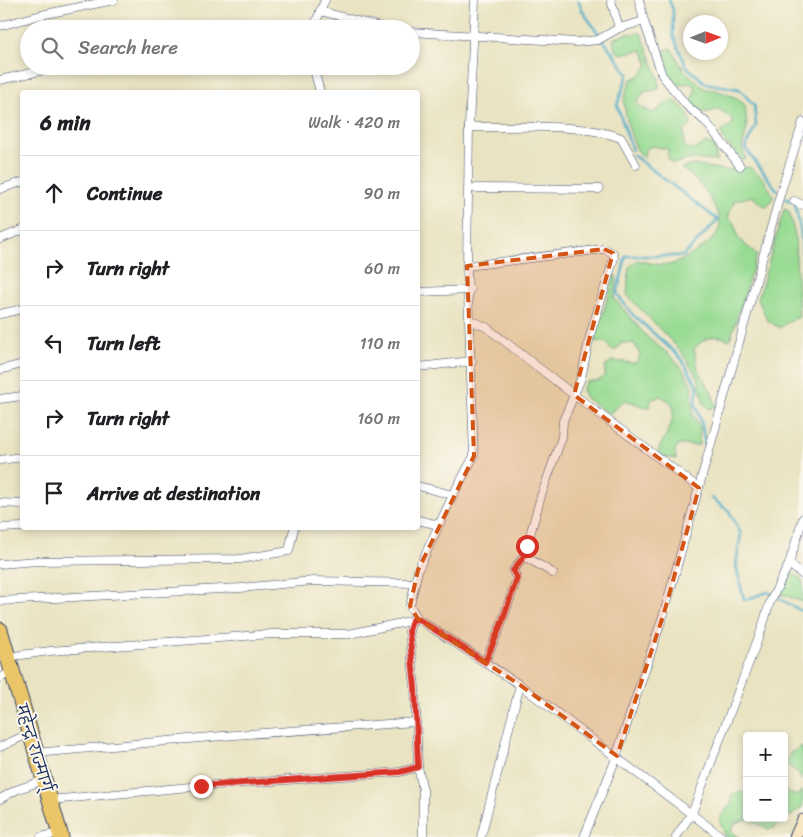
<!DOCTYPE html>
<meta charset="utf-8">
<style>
:root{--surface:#fff;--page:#f6f6f6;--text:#202124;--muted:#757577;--line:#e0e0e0}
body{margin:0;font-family:Sriracha,"Playpen Sans Deva",sans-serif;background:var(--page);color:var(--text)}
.controls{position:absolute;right:15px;bottom:15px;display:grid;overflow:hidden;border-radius:5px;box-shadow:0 2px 8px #0003}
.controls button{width:45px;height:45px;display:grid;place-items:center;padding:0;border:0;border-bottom:1px solid var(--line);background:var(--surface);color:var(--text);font:25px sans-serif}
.compass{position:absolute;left:683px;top:15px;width:45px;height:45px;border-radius:50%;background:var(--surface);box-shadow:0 2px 8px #0003;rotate:89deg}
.stop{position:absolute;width:15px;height:15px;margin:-11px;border:4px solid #d93025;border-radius:50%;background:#fff}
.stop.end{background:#d93025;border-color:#fff;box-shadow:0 1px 5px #0008}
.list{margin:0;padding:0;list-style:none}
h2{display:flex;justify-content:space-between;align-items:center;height:65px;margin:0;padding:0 20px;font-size:21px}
h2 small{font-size:16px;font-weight:400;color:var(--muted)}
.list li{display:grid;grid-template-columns:32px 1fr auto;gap:15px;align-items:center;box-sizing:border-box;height:75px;padding:0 20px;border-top:1px solid var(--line)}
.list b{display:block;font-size:19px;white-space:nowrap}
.list em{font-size:16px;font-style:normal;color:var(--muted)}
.icon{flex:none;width:28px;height:28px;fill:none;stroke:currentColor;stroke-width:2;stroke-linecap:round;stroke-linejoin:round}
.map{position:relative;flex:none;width:803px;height:837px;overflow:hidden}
.search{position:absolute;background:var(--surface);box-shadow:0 2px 8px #0003;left:20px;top:20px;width:400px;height:55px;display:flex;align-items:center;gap:12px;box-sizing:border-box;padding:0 18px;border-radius:28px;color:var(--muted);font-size:19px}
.panel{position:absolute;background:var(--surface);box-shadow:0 2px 8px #0003;left:20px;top:90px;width:400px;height:440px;border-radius:5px}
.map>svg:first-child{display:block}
.green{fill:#98db93;stroke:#5a8578}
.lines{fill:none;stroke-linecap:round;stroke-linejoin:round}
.stream{stroke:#49acc9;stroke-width:2.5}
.street-casing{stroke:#3a4a6d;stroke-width:9}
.secondary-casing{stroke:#3a4a6d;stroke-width:13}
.highway-casing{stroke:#3a4a6d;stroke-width:17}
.street{stroke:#fff;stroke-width:8}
.secondary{stroke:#f7e8c3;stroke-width:11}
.highway{stroke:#ebc669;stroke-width:15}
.route{stroke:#d93025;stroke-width:6}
.marked{fill:#d45514;fill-opacity:0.2;stroke:#d45514;stroke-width:4;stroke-dasharray:10 6;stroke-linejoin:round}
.labels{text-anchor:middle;stroke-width:4;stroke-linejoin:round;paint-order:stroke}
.street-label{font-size:15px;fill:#1b2f5e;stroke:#fbf7ec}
</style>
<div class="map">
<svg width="803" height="837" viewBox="0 0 803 837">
<rect width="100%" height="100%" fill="#fbf7ec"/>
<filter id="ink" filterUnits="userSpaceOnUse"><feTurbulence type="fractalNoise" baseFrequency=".02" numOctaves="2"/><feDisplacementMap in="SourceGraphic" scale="10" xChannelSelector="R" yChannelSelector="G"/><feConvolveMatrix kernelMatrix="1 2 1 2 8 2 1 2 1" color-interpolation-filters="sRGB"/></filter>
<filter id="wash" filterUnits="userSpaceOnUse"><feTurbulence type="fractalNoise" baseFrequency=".0096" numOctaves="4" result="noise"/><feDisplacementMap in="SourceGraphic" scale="20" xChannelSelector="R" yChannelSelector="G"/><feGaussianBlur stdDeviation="1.12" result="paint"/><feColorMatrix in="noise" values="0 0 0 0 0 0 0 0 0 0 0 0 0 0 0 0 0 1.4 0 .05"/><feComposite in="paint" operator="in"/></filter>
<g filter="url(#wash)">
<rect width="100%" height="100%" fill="#e9e3c1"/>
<!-- green -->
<g class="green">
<path d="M641,33L659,79V89L644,92L636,104L652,113L672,100C682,105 690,114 691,125L684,131V146L694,150L706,143L714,145L717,161L691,159L672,164L668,158V149L653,146L645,149L644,158C632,148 625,117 624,101C624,94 630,86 631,79C639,78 646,70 648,63L642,50L621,54L615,50L613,39L626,34Z"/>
<path d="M671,48L684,70L705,89L716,90L737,98L745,105L747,128L742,148L746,159L740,160L724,140L721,132L733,123L731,117L718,109C707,114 701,114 690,105L696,88L690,83L676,86L662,68L661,52Z"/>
<path d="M692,165L726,170L749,167L762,177L774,196L767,207L759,203L752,196L734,201L728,218L735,224L738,238L757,255L730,340C713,333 707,337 694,348L698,369L712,393L716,406L709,409L704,404L698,378L681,351L627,295L629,267L638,260C646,262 656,265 665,265C676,265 687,257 697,251C719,237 727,226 712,202C704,187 695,178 681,168Z"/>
<polygon points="784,209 789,211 795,235 799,317 789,321 780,328 767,320 758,299"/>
<path d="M615,274L617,281L614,298L647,337L671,356L685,372L692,387L693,415L700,427L699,445H678L675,450L676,459L664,457L658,452C664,435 677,423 672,403L661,396L651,400L649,407C640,407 634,402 625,400L609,414L586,398L582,390L586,382L600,380L605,375V366L612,361L636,363L640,355L634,343H621L616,350H611L607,343L595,341L596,331L601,320Z"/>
<polygon points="790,573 796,575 803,581 803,602 779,593"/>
<polygon points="803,746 803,781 798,773 785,763 790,753"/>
<polygon points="784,790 798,796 803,790 803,806 791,816 784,814"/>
<polygon points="738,792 747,792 747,818 779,819 775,828 769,829 747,819 735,823 731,831 739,837 726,837 719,819 732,802 731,795"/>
</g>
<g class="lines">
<!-- stream -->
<g class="stream">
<polyline points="578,0 583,12 628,74 617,105 632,150"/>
<polyline points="669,0 673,10 673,35 686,66 705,83 739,89 754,105 756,125 745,148 777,190"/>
<polyline points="633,155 718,220 683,256 626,256 617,294 632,314 681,358 698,387 695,403 702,425 705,446"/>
<polyline points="785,199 792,201"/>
<polyline points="795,204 801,235 803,275"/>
<polyline points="711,498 729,511 741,534 736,565 744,600 768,592 803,612"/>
</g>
</g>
</g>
<g filter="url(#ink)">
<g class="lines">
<defs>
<g id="street">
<polyline points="475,0 469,127 467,266 474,456 453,495 418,570 410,606 418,619 520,685 722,837"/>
<polyline points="611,0 619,28"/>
<polyline points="639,0 644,21 662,75 686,105 706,122 740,166"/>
<polyline points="320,11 388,29"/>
<polyline points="0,26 41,15 114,0"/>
<polyline points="313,29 325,0"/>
<polyline points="411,32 577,42 598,40 619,28 644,21"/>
<polyline points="313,66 320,92"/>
<polyline points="0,80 62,66"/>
<path d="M469,127C514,128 580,122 621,138L636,165"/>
<polyline points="470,188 599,189"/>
<polyline points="0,189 22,182"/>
<polyline points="794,201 803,205"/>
<polyline points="0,239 22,230"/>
<polyline points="467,266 604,249 613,253 614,258 591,332 581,378 574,395 486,327 470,320"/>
<polyline points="418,292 470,290"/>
<polyline points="0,314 22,309"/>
<polyline points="418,367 472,361"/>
<polyline points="0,370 22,364"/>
<polyline points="0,399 22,396"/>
<polyline points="0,460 22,457"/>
<polyline points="418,486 453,495"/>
<polyline points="0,503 22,504"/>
<polyline points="803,518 789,564 803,575"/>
<polyline points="418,520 439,525"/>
<polyline points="0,528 22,527"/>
<polyline points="0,564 37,561 240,559 289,551 294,528"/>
<polyline points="553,573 524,556 541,496 562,437 563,421 574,395 699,488"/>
<polyline points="0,601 240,588 313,581 415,583"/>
<polyline points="7,657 50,651 272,634 349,634 415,620"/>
<polyline points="485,662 501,625 517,578 513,571 524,556"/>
<polyline points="0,678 11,672"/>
<polyline points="0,747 30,733"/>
<polyline points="36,753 222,736 415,722"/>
<polyline points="616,757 664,613 782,188 803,122"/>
<polyline points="418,767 423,790 423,837"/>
<polyline points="0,799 16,790 44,780"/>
<polyline points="50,800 201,786 400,772 418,767 415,687 409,631 412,620"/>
<polyline points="41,837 60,833"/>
<polyline points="481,837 520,685"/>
<polyline points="584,837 617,756"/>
<polyline points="676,837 692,813 761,631 770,602 789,564"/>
</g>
<polyline id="secondary" points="795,837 803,820"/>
<polyline id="highway" points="0,630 61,837"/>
</defs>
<!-- street casing -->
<use href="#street" class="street-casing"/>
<!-- secondary casing -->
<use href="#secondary" class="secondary-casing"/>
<!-- highway casing -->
<use href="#highway" class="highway-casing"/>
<!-- street -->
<use href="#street" class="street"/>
<!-- secondary -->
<use href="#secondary" class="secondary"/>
<!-- highway -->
<use href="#highway" class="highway"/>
</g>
</g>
<g class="lines" filter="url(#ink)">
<!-- route -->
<polyline class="route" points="201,786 400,772 418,767 415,687 409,631 412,620 418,619 485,662 501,625 517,578 513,571 524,556 527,546"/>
</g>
<!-- marked area -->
<path class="marked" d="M604,249L613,253L574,395L699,488L664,613L617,756L520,685L418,619L410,606L418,570L474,456L467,266Z"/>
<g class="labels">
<!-- street labels -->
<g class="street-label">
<text transform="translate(34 748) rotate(73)" y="5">महेन्द्र राज्मार्ग्</text>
</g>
</g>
</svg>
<div class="controls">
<button>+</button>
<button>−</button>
</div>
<svg class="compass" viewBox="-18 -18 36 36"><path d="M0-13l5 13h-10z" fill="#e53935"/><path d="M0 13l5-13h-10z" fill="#757577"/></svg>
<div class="stop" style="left:527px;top:546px"></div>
<div class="stop end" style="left:201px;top:786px"></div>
<div class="search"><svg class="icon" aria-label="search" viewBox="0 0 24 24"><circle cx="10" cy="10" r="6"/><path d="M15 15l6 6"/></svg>Search here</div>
<section class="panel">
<h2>6 min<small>Walk · 420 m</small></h2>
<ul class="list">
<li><svg class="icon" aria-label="ahead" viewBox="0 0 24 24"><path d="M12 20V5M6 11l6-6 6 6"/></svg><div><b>Continue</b></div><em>90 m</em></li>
<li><svg class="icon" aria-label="right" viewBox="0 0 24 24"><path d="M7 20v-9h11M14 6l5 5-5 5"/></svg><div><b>Turn right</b></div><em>60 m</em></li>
<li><svg class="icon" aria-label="left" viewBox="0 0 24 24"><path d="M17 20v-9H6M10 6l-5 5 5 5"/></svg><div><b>Turn left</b></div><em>110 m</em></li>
<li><svg class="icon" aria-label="right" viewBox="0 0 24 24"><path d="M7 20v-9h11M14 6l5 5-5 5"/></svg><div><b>Turn right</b></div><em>160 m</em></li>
<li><svg class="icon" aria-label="arrive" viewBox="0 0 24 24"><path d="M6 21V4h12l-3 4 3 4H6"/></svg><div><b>Arrive at destination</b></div></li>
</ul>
</section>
</div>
